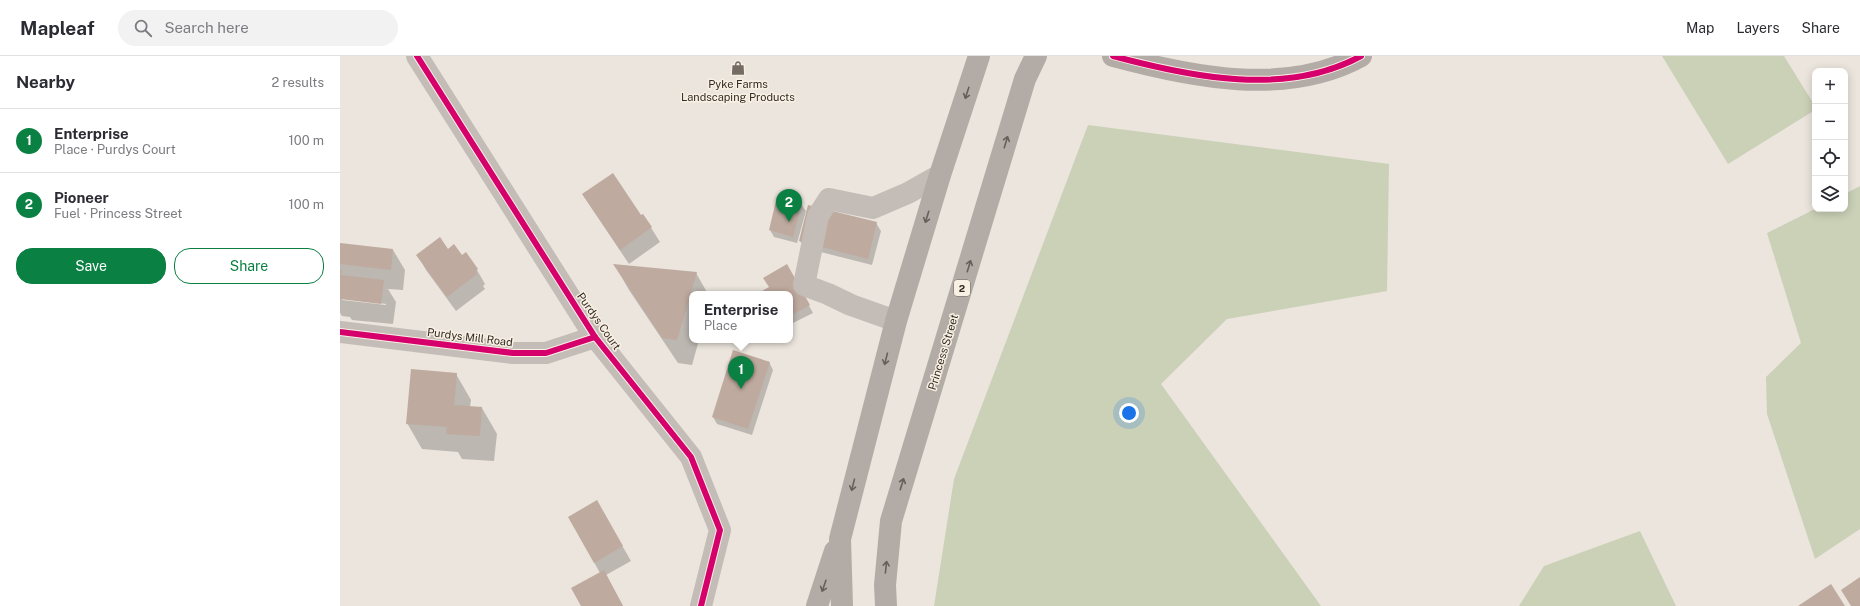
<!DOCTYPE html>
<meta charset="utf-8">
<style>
:root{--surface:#fff;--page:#f2f2f3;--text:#2b2b33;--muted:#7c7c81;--line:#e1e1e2;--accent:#0b8043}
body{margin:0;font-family:"Public Sans",sans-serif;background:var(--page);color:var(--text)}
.controls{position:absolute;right:12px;top:12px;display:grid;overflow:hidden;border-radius:8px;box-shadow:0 2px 10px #0003}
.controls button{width:36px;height:36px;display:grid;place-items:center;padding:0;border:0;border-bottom:1px solid var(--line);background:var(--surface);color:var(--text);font:20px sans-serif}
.you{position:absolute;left:789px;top:357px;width:14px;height:14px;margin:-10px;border:3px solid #fff;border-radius:50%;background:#1a73e8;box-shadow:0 0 0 6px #1a73e833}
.badge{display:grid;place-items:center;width:26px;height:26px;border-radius:50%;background:var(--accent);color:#fff;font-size:13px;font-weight:700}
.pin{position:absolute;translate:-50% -33px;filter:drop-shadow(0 1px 2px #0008)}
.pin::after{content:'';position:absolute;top:21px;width:14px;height:12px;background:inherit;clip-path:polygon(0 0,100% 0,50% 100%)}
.popup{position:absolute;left:349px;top:235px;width:104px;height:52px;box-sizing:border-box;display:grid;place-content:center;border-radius:8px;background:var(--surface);filter:drop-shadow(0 1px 3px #0005);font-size:13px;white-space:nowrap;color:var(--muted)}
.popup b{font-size:15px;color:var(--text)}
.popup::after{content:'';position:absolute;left:50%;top:100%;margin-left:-8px;border:8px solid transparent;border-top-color:var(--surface)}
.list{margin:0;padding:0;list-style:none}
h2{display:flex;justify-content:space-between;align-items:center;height:52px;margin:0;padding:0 16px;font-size:17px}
h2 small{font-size:13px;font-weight:400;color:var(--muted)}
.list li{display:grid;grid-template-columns:26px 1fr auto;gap:12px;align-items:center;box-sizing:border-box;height:64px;padding:0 16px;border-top:1px solid var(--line)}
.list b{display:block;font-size:15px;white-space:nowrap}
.list p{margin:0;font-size:13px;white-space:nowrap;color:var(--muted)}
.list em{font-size:13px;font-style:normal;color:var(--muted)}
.actions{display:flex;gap:8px;padding:12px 16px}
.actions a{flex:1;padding:9px 0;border:1px solid var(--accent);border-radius:16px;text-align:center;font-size:14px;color:var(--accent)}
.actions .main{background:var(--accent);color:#fff}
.icon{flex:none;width:22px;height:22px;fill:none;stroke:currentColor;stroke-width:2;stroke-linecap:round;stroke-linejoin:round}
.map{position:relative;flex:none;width:1520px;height:550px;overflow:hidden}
header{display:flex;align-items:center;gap:24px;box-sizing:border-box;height:56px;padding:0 20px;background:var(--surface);border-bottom:1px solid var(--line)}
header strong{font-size:19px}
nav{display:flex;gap:22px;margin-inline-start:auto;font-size:14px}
.search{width:280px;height:36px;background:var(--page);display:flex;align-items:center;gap:10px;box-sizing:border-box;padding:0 14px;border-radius:22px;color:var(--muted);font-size:15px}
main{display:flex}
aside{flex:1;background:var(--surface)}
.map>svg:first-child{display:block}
.green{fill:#cbd1b7}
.shadow{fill:#0003;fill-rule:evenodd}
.building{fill:#bfaa9f}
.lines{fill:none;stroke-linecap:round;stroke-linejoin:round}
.minor{stroke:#c4bdb7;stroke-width:22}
.major{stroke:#b3aca6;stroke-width:22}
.cycleway-casing{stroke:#f9f0e4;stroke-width:8}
.cycleway{stroke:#d6006c;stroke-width:6}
.oneway{stroke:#675f59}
.labels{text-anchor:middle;stroke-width:3;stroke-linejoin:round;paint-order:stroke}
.shield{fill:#f9f0e4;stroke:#6f665e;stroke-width:1}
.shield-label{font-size:10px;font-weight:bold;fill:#342b25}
.poi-label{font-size:11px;fill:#342b25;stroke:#f9f0e4}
.street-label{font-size:11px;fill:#342b25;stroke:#f9f0e4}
</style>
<header>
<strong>Mapleaf</strong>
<div class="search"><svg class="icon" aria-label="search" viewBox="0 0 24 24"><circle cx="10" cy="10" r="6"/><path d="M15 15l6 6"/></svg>Search here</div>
<nav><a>Map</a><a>Layers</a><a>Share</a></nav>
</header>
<main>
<aside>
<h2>Nearby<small>2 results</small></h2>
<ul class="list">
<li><span class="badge">1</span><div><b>Enterprise</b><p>Place · Purdys Court</p></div><em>100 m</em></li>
<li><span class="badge">2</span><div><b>Pioneer</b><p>Fuel · Princess Street</p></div><em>100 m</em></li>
</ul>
<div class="actions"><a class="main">Save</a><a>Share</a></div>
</aside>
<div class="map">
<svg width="1520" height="550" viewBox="0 0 1520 550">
<rect width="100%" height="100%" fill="#ebe5dd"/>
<!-- green -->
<g class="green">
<polygon points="1322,0 1444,0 1475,50 1475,54 1388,108"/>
<polygon points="748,69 1049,108 1047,235 887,263 821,328 981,550 594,550 614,423"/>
<polygon points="1520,130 1520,473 1475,503 1427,358 1426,321 1461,287 1427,177 1475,153 1505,153 1505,138"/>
<polygon points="1300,475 1336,550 1179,550 1204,510"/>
</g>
<!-- shadow -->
<g class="shadow">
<polygon points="243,139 301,160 303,159 320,186 289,208"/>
<polygon points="461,148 466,155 457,187 434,181 430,174"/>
<polygon points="536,167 541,175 532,209 465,192 460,185"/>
<path d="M53,194L65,214L63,234L48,233L56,246L53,268L12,264L10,261L2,260L0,257V195ZM2,242L46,248V249L2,244Z"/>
<polygon points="108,194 137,214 145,228 143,230 145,233 116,255 86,214 78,200"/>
<polygon points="275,209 356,217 368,238 352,238 352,284 359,284 352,309 338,307 289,234"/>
<polygon points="447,210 473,257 451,268 450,238 422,238 430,232"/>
<polygon points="429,306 433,314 412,379 377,368 373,361"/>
<polygon points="116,318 131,344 130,351 142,352 157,378 154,405 122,403 118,396 82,393 67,367"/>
<polygon points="257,446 291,505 266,519 283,550 242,550 260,517 229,461"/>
</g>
<!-- building -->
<g class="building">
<polygon points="273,117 301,159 303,158 312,171 280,194 242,138"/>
<polygon points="437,141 462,147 453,181 429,174"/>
<polygon points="468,149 537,166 528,203 459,185"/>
<polygon points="100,181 108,193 114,188 122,199 126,196 138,213 136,215 137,218 107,241 76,199"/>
<polygon points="0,187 53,193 51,214 0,208"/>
<polygon points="273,208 357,216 337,284 322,282"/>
<polygon points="447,208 470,249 450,260 450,238 421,238 420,236 429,231 423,222"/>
<polygon points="0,214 2,214 1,219 44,224 41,248 0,243"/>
<polygon points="393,294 430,306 408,373 372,361"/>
<polygon points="71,313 117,317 114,349 142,351 140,380 106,378 107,371 66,368"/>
<polygon points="257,444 283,490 254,507 228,461"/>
<polygon points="264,514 283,550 241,550 231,532"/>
<polygon points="1520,521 1520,550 1511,550 1501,534"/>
<polygon points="1491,528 1505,550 1458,550"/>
</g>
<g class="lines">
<!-- minor -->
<g class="minor">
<polyline points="77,0 255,281 351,401 380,474 361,550"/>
<polyline points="556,265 511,249 488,238 464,229 478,160 489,143 533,152 568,137 600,119"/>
<polyline points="0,276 173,297 206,297 255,281"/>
</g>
<!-- major -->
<g class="major">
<path d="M773,0C851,21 946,41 1021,0"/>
<polyline points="477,550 495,495"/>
<polyline points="502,550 500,483 556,265 600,119 639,0"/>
<polyline points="546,550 545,529 551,465 685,23 696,0"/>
</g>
<defs>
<g id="cycleway">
<polyline points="77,0 255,281 351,401 380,474 361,550"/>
<path d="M773,0C851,21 946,41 1021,0"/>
<polyline points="0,276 173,297 206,297 255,281"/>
</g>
</defs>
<!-- cycleway casing -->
<use href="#cycleway" class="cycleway-casing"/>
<!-- cycleway -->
<use href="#cycleway" class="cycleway"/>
</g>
<!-- one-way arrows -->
<defs><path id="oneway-shaft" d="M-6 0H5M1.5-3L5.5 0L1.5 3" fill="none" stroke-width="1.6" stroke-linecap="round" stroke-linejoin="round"/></defs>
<g class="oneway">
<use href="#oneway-shaft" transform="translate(627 37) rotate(108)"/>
<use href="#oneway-shaft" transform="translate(666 86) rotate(-73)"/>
<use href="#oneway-shaft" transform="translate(587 161) rotate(107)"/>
<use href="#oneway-shaft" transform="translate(629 210) rotate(-73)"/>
<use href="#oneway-shaft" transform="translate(546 303) rotate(104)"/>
<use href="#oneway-shaft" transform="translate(562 428) rotate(-73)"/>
<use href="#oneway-shaft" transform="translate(513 429) rotate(104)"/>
<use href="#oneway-shaft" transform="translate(546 511) rotate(-84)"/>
<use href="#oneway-shaft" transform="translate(484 530) rotate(109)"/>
</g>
<!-- icons -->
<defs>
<symbol id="shop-bare" viewBox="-9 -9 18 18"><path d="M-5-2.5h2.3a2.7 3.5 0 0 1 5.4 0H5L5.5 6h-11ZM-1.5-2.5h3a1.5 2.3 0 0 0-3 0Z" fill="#746c65" stroke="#f9f0e4" stroke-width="2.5" paint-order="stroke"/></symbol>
</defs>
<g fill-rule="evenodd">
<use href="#shop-bare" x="388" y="2" width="20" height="20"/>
</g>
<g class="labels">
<!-- shield labels -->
<rect class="shield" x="614" y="224" width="16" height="16" rx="3"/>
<g class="shield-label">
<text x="622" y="236">2</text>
</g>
<!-- poi labels -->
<g class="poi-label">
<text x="398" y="32">Pyke Farms<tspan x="398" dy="13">Landscaping Products</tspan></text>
</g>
<!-- street labels -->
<g class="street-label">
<text transform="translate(259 265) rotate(55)" y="4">Purdys Court</text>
<text transform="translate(130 281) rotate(7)" y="4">Purdys Mill Road</text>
<text transform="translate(603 296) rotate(-73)" y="4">Princess Street</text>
</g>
</g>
</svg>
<div class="controls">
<button>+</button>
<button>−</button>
<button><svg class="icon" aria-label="locate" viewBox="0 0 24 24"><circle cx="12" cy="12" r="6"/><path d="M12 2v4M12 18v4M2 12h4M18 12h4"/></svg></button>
<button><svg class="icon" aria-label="layers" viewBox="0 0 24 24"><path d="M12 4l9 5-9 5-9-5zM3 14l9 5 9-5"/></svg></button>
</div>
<div class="you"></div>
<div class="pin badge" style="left:401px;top:333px">1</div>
<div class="popup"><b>Enterprise</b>Place</div>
<div class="pin badge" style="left:449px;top:166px">2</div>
</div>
</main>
